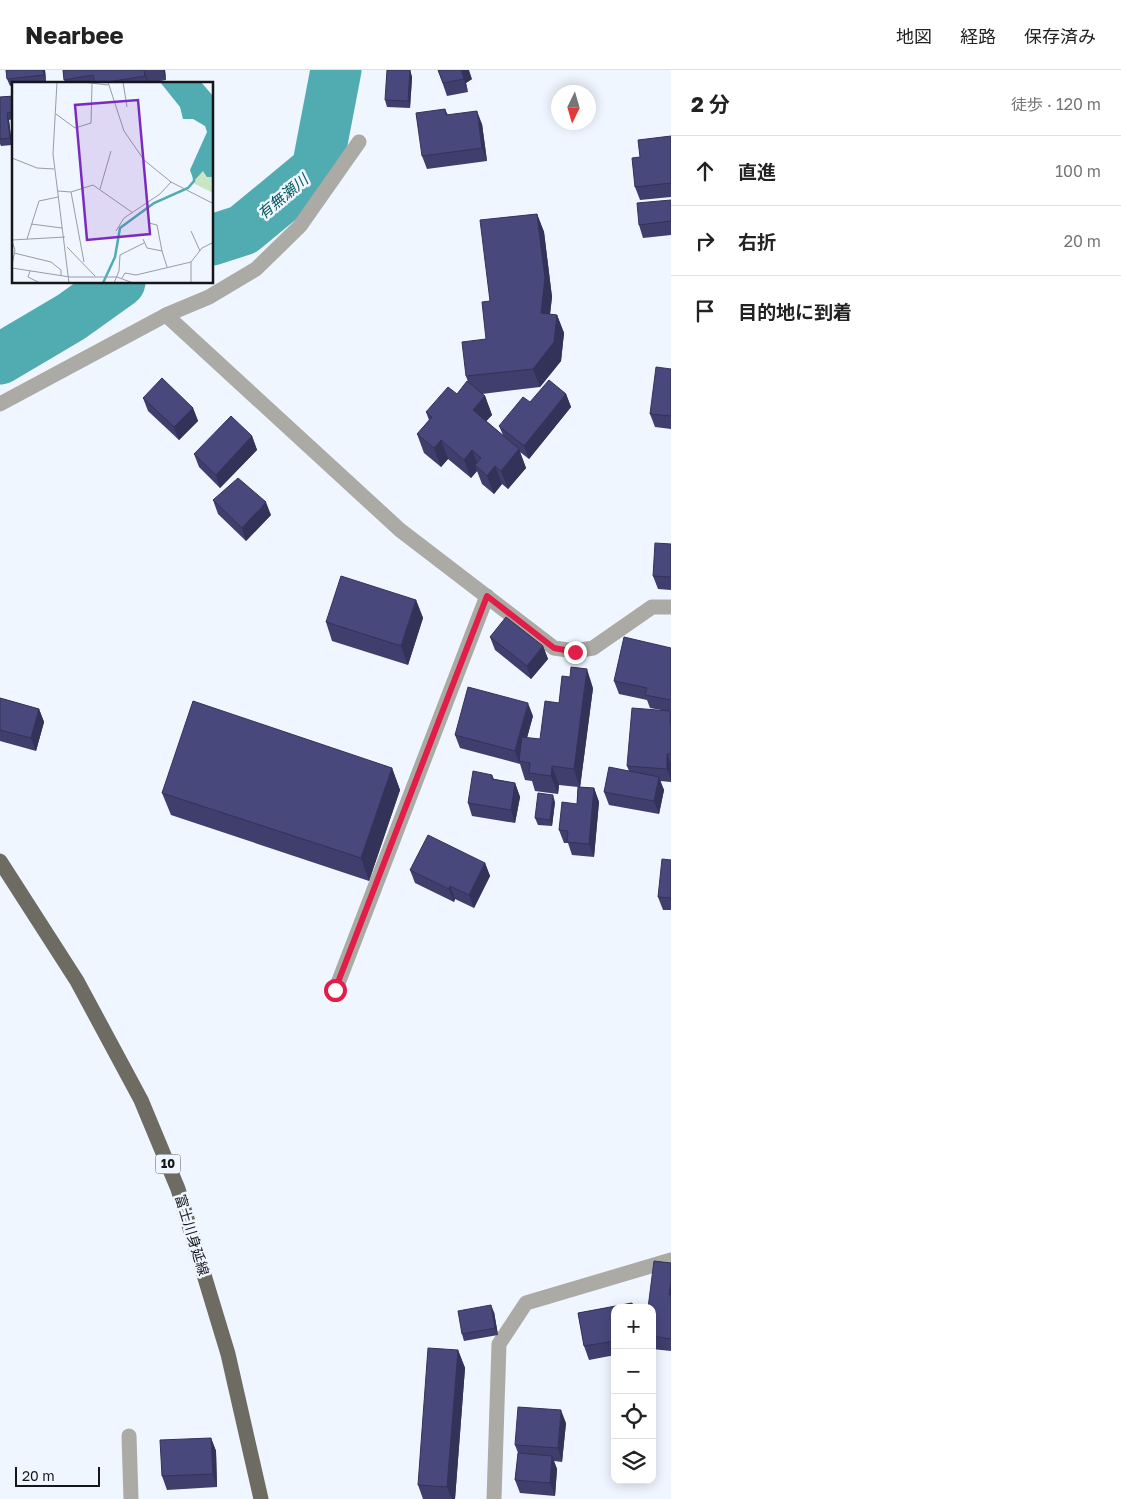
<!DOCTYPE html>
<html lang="ja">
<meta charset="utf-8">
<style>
:root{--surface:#fff;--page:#f2f2f2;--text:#222;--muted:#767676;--line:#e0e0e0}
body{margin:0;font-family:"Golos Text","Noto Sans JP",sans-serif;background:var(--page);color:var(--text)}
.controls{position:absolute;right:15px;bottom:15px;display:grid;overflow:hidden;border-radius:10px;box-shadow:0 2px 12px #0003}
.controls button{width:45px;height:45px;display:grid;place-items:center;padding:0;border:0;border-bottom:1px solid var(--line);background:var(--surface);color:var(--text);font:25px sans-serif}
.compass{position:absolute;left:551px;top:15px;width:45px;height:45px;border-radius:50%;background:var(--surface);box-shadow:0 2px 12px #0003;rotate:185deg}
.scale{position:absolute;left:15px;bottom:12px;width:85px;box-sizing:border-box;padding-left:5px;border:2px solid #14161a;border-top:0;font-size:14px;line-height:18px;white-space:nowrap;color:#14161a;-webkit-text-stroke:4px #f0f6ff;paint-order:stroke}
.stop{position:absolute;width:15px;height:15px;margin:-11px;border:4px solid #e11d48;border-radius:50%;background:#fff}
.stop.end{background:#e11d48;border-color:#fff;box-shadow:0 1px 5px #0008}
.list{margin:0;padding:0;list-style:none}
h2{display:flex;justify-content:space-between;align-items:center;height:65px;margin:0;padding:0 20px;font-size:21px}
h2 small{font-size:16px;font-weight:400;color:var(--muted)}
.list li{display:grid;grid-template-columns:32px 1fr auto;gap:15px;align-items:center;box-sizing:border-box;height:70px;padding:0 20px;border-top:1px solid var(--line)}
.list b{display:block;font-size:19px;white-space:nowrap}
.list em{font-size:16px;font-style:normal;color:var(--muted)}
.icon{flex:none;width:28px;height:28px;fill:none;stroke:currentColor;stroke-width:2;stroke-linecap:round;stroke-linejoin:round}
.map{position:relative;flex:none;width:671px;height:1429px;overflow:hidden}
header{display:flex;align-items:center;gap:30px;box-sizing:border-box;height:70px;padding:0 25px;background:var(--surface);border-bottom:1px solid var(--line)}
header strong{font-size:24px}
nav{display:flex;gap:28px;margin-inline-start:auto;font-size:18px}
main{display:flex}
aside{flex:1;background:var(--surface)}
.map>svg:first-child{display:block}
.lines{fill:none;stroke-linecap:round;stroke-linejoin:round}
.river{stroke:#51acb1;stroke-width:51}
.minor{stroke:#abaaa5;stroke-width:15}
.major{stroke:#6e6b62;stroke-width:15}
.wall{fill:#3f3e6c}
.shaded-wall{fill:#333258}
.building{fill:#49487d;stroke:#333258}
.route{stroke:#e11d48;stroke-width:6}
.labels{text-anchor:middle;stroke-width:5;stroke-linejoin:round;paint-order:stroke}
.shield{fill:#f0f6ff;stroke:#56595f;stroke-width:1}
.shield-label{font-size:12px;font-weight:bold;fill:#14161a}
.street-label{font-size:14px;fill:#14161a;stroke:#f0f6ff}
.water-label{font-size:15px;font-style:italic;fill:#06595d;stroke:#f0f6ff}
.inset-river{fill:none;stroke:#51acb1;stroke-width:2.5}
.inset-road{fill:none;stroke:#989ca3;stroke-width:1}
.view{fill:#7b2cbf;fill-opacity:0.15;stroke:#7b2cbf;stroke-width:2.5}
.inset-edge{fill:none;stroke:#14161a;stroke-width:2.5}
</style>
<header>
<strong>Nearbee</strong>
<nav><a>地図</a><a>経路</a><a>保存済み</a></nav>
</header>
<main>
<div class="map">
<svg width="671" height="1429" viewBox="0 0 671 1429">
<rect width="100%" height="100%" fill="#f0f6ff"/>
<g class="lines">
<!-- river -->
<g class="river">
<polyline points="212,170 243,160 317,99 336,0"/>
<polyline points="0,289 71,247 120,212"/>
</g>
<!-- minor -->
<g class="minor">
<polyline points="166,245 400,460 554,578 575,581 593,578 652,537 671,537"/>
<polyline points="0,334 166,245 209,227 256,199 300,156 359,72"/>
<polyline points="335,921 487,526"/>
<polyline points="129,1366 131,1429"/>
<polyline points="494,1429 499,1274 526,1233 671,1190"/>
</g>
<!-- major -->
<polyline class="major" points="0,791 77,911 141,1030 178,1119 228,1284 261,1429"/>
</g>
<!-- wall -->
<g class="wall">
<polygon points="6,0 45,0 46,11 28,14 14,14 14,15 10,16 7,9"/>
<polygon points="63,0 165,0 166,10 149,13 149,14 65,14"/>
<polygon points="410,0 412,7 410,38 387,37 385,30"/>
<polygon points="438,0 472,9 466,13 468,22 447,26"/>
<polygon points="14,26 13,49 9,50 12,75 1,76 0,74 0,27"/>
<polygon points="445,39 448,45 482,54 487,91 427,99 422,86"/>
<polygon points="671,66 671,127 640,130 635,117 640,87"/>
<polygon points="671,130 671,165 643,168 639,155"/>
<polygon points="537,144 544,162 552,227 550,244 557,245 564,263 561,291 540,317 482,324 485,326 492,345 486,351 503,365 499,356 530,332 566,324 571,337 529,389 520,382 526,398 508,419 502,414 494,424 482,414 477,401 471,408 448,389 441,397 424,383 417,364 429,350 426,342 457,324 468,312 466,306 486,269 490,231"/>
<polygon points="671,299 671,359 655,357 650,344"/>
<polygon points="143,328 193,338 198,351 179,370 148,341"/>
<polygon points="252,366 257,380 220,418 199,397 194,384"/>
<polygon points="213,430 271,445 246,471 218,444"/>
<polygon points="671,474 671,520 658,519 653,506"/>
<polygon points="416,530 423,548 408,595 332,571 326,552"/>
<polygon points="490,567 543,576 548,589 531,609 495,580"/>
<polygon points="671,578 671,712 660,711 664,720 659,744 609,735 604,722 629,701 627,696 661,640 650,638 647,630 619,624 614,611"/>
<polygon points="593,618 580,717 594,718 599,732 594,787 572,785 568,773 564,773 559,760 577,734 578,717 559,715 558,724 535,721 532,711 525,710 520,694 460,678 455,665 533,646 527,668 540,669 559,633"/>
<polygon points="0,628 39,639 44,652 36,681 0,671"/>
<polygon points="392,698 400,720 369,811 171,745 162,723"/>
<polygon points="492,705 494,709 515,713 520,727 515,753 472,746 468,733"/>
<polygon points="555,732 552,756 538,755 535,748"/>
<polygon points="671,790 671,840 663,840 658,827"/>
<polygon points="485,793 490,806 474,838 455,829 454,832 415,813 410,800"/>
<polygon points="671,1193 671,1281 652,1279 652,1238"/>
<polygon points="632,1233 634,1238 615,1238 615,1285 589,1290 584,1276 578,1243"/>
<polygon points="494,1242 498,1265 464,1271 462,1264"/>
<polygon points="458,1280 465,1298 455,1429 423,1429 418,1415"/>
<polygon points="566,1353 562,1392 554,1391 557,1399 555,1426 520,1423 515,1410 518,1383 515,1375"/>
<polygon points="211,1368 216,1381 217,1417 167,1420 162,1406"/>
</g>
<!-- shaded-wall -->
<g class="shaded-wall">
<polygon points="43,0 45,0 46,11 44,5"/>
<polygon points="144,0 149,14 148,14 145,6"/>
<polygon points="163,0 165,0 166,10"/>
<polygon points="410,0 412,7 410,38 408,31"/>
<polygon points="461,0 469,0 472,9 466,13 468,22"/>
<polygon points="477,41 482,54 487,91 482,78"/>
<polygon points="7,43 9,50 12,75 10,68"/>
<polygon points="537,144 544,162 552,227 548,261 541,243"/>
<polygon points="557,245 564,263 561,291 540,317 533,299"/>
<polygon points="566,324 571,337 529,389 524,376"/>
<polygon points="485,326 492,345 479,359 473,340"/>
<polygon points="193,338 198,351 179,370 174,357"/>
<polygon points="252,366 257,380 220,418 216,405"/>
<polygon points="441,370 448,389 441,397 434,378"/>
<polygon points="519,379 526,398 508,419 501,401"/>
<polygon points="472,380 479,398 475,395 477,401 471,408 464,390"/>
<polygon points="495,396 502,414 494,424 487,406"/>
<polygon points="266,432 271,445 246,471 242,458"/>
<polygon points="416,530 423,548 408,595 401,576"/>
<polygon points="543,576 548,589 531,609 527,596"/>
<polygon points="587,599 593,618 580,718 574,699"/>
<polygon points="528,633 533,646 520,692 519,692 515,681"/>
<polygon points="39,639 44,652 36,681 31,668"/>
<polygon points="667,684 671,694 671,711 667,699"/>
<polygon points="552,696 559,715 558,724 551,706"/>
<polygon points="392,698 400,720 369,811 361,788"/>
<polygon points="659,707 664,720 659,744 654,731"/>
<polygon points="515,713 520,727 515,753 511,740"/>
<polygon points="594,718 599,732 594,787 589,774"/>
<polygon points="553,725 555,732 552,756 550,750"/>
<polygon points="485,793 490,806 474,838 469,825"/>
<polygon points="450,816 455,829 454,832 449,819"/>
<polygon points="671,1210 671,1230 669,1225"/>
<polygon points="491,1235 494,1242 498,1265 495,1258"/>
<polygon points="458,1280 465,1298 455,1429 452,1429 447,1417"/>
<polygon points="561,1340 566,1353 562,1392 558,1378"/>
<polygon points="211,1368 216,1381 217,1417 213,1404"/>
<polygon points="552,1386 557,1399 555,1426 550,1413"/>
</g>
<!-- building -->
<g class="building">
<polygon points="6,0 43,0 44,5 7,9"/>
<polygon points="63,0 144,0 145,6 95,14 93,5 64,10"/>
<polygon points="387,0 410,0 408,31 385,30"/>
<polygon points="438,0 461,0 464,9 443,13"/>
<polygon points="14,26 14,41 12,41 12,42 7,43 10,68 0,69 0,27"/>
<polygon points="445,39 446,45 477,41 482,78 422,86 416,43"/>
<polygon points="12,41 14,41 14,53"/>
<polygon points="671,66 671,113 635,117 632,88 640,87 638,70"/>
<polygon points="671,130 671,151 639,155 637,133"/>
<polygon points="537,144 545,208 541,243 557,245 554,272 533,299 466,306 462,272 486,269 482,232 490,231 480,150"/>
<polygon points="656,297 671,299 671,346 650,344"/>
<polygon points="162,308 193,338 174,357 143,328"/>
<polygon points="549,310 566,324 524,376 499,356 523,327 530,332"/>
<polygon points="467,311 485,326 473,340 519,379 501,401 495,396 487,406 475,395 481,388 472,380 464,390 441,370 434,378 417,364 432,347 426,342 448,317 457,324"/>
<polygon points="231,346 252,366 216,405 194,384"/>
<polygon points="238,408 266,432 242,458 213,430"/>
<polygon points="655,473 671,474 671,507 653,506"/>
<polygon points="341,506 416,530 401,576 326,552"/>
<polygon points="506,547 543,576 527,596 490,567"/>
<polygon points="624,567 671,578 671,630 645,625 647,618 614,611"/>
<polygon points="571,597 587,599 574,699 552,696 551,706 529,703 530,693 519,691 522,667 540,669 545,631 559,633 562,606 570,607"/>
<polygon points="468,617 528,633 515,681 455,665"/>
<polygon points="0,628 39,639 31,668 0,660"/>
<polygon points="193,631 392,698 361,788 162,723"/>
<polygon points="632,638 670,641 670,654 671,655 671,684 667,684 667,699 627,696"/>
<polygon points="609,697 659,707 654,731 604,722"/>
<polygon points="473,701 492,705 492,709 515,713 511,740 468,733"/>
<polygon points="578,717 594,718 589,774 567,772 568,761 559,760 562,732 577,734"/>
<polygon points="538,723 553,725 550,750 535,748"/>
<polygon points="428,765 485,793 469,825 450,816 449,819 410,800"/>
<polygon points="662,789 671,790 671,831 671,828 658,827"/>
<polygon points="654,1191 671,1193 671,1210 669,1225 671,1225 671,1269 652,1266 652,1238 648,1238"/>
<polygon points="632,1233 633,1238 615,1238 615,1271 584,1276 578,1243"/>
<polygon points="491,1235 495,1258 462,1264 458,1241"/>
<polygon points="428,1278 458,1280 447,1417 418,1415"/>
<polygon points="518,1337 561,1340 558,1378 515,1375"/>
<polygon points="211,1368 213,1404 162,1406 160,1370"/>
<polygon points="518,1383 552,1386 550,1413 515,1410"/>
</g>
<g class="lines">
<!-- route -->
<polyline class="route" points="335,920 487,526 554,578 575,582"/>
</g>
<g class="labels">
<!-- shield labels -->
<rect class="shield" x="155.5" y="1084.5" width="25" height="19" rx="4"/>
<g class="shield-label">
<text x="168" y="1098">10</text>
</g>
<!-- street labels -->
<g class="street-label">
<text transform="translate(192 1165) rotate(73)" y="5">富士川身延線</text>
</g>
<!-- water labels -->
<g class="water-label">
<text transform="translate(283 127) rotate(-40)" y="5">有無瀬川</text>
</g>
</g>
<!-- overview -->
<g transform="translate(12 12)">
<rect width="201" height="201" fill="#f0f6ff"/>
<path d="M191,88L201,92V111L181,101Z" fill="#c8e6c3"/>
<path d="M148,0H189L201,14V95H195L191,89L182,99L178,88L195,50L193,44L181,37H171L168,25Z" fill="#51acb1"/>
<path class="inset-river" d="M91,201L103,175L108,146L142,121L176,106L182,99V93"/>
<path class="inset-road" d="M45,0L41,72L57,201M71,0L96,3M96,0L112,49L132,78L159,100L202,122M111,0L115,25M44,32L63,46L79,41L80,2M0,76L25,86L42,87M88,107L99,69M46,109L59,110L81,103L121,131M59,110L72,180M137,141L145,143L150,169M19,142L50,146M104,149L112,136L148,112L159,100M179,149L188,169M15,157L27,119L46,115M131,157L135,166L150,169L155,185M0,158L53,155M0,159L3,168L0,183M55,165L83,194M2,171L39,180L49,188V194M0,186L58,195H105L121,201M18,189L16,195L28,201M110,196L113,191L124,193L179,180M102,201L107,189L108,173L132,161M179,201V180L190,166L202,160"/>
<path class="view" d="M126,18L138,152L75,158L63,23Z"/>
<rect width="201" height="201" class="inset-edge"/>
</g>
</svg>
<div class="controls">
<button>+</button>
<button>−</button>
<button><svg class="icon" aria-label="locate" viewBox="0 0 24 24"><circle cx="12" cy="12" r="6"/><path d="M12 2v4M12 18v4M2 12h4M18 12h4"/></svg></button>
<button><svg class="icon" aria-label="layers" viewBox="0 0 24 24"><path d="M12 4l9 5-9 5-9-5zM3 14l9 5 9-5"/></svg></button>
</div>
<svg class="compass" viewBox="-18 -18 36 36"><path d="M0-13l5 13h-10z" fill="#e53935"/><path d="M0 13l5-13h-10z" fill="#767676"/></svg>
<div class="scale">20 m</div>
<div class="stop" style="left:335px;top:920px"></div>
<div class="stop end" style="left:575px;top:582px"></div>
</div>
<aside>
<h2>2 分<small>徒歩 · 120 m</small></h2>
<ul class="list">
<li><svg class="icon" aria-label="ahead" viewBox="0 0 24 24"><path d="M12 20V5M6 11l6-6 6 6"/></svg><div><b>直進</b></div><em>100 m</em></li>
<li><svg class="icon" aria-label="right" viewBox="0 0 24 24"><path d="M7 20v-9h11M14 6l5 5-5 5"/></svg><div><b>右折</b></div><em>20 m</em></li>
<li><svg class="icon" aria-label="arrive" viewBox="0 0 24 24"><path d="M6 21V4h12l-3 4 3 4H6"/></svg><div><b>目的地に到着</b></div></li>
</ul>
</aside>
</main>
